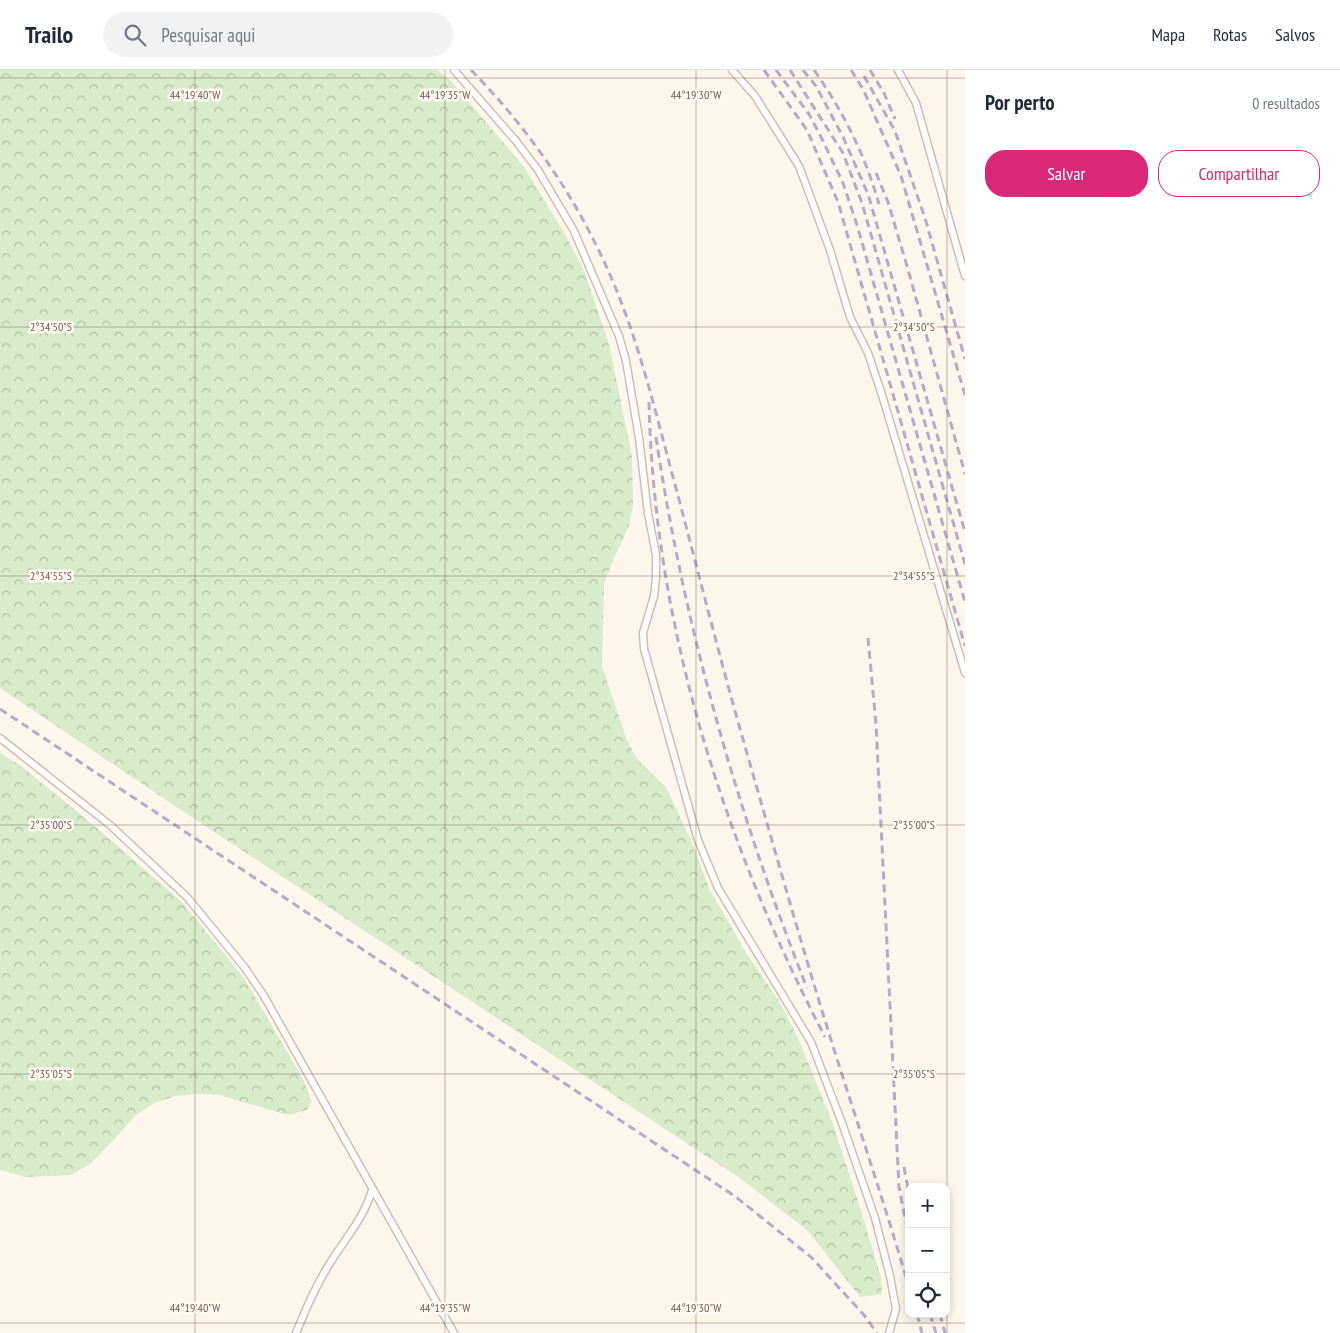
<!DOCTYPE html>
<html lang="pt">
<meta charset="utf-8">
<style>
:root{--surface:#fff;--page:#f2f2f3;--text:#1f2937;--muted:#747a83;--line:#e0e1e3;--accent:#db2777}
body{margin:0;font-family:"PT Sans Narrow",sans-serif;background:var(--page);color:var(--text)}
.controls{position:absolute;right:15px;bottom:15px;display:grid;overflow:hidden;border-radius:10px;box-shadow:0 2px 8px #0003}
.controls button{width:45px;height:45px;display:grid;place-items:center;padding:0;border:0;border-bottom:1px solid var(--line);background:var(--surface);color:var(--text);font:25px sans-serif}
.list{margin:0;padding:0;list-style:none}
h2{display:flex;justify-content:space-between;align-items:center;height:65px;margin:0;padding:0 20px;font-size:21px}
h2 small{font-size:16px;font-weight:400;color:var(--muted)}
.actions{display:flex;gap:10px;padding:15px 20px}
.actions a{flex:1;padding:11px 0;border:1px solid var(--accent);border-radius:20px;text-align:center;font-size:18px;color:var(--accent)}
.actions .main{background:var(--accent);color:#fff}
.icon{flex:none;width:28px;height:28px;fill:none;stroke:currentColor;stroke-width:2;stroke-linecap:round;stroke-linejoin:round}
.map{position:relative;flex:none;width:965px;height:1263px;overflow:hidden}
header{display:flex;align-items:center;gap:30px;box-sizing:border-box;height:70px;padding:0 25px;background:var(--surface);border-bottom:1px solid var(--line)}
header strong{font-size:24px}
nav{display:flex;gap:28px;margin-inline-start:auto;font-size:18px}
.search{width:350px;height:45px;background:var(--page);display:flex;align-items:center;gap:12px;box-sizing:border-box;padding:0 18px;border-radius:28px;color:var(--muted);font-size:19px}
main{display:flex}
aside{flex:1;background:var(--surface)}
.map>svg:first-child{display:block}
.forest{fill:url(#forest-crowns)}
.lines{fill:none;stroke-linecap:round;stroke-linejoin:round}
.lane-casing{stroke:#d1beb0;stroke-width:9}
.lane{stroke:#fff;stroke-width:6}
.rail{stroke:#b9a8c9;stroke-width:3;stroke-dasharray:8 5;stroke-linecap:butt}
.ticks{fill:none;stroke:#7a5c4d;stroke-width:1;stroke-opacity:0.45}
.ticks-label{font-size:12px;text-anchor:middle;fill:#7a5c4d;stroke:#fffaf3;stroke-width:5;stroke-linejoin:round;paint-order:stroke}
</style>
<header>
<strong>Trailo</strong>
<div class="search"><svg class="icon" aria-label="search" viewBox="0 0 24 24"><circle cx="10" cy="10" r="6"/><path d="M15 15l6 6"/></svg>Pesquisar aqui</div>
<nav><a>Mapa</a><a>Rotas</a><a>Salvos</a></nav>
</header>
<main>
<div class="map">
<svg width="965" height="1263" viewBox="0 0 965 1263">
<defs>
<pattern id="forest-crowns" width="20" height="18" patternUnits="userSpaceOnUse" patternTransform="scale(1.25)"><rect width="20" height="18" fill="#d8ecc9"/><path d="M2 6a3 3 0 1 1 6 0M12 15a3 3 0 1 1 6 0" fill="none" stroke="#b4c2a5"/></pattern>
</defs>
<rect width="100%" height="100%" fill="#fdf6ec"/>
<!-- forest -->
<g class="forest">
<polygon points="0,0 437,0 451,11 525,98 563,161 584,200 609,274 632,386 633,436 629,456 611,495 604,514 602,596 627,670 637,689 666,717 693,775 709,818 745,881 779,931 798,968 832,1052 859,1134 881,1207 882,1224 860,1227 808,1161 741,1109 178,738 0,618"/>
<polygon points="0,683 20,695 98,759 182,832 244,908 303,1009 312,1032 307,1040 288,1045 219,1025 197,1024 176,1026 154,1033 136,1045 106,1078 90,1094 71,1105 25,1107 0,1100"/>
</g>
<g class="lines">
<defs>
<g id="lane">
<polyline points="454,0 516,71 538,100 574,161 619,266 626,291 639,368 648,443 656,485 656,507 654,526 643,563 644,579 698,770 718,818 811,972 842,1053 875,1148 890,1206 896,1239 889,1263"/>
<polyline points="732,0 755,26 799,96 830,180 850,247 868,283 882,325 965,603"/>
<polyline points="898,0 916,33 965,206"/>
<polyline points="0,668 110,755 187,827 245,898 264,926 454,1263"/>
<path d="M296,1263C306,1239 316,1215 330,1193C345,1169 364,1148 372,1120"/>
</g>
</defs>
<!-- lane casing -->
<use href="#lane" class="lane-casing"/>
<!-- lane -->
<use href="#lane" class="lane"/>
<!-- rail -->
<g class="rail">
<path d="M471,0C523,53 567,114 599,181C632,248 650,320 669,392C693,481 715,570 740,659C772,770 803,882 838,992C862,1067 887,1142 909,1217"/>
<polyline points="764,0 807,60 838,132 965,576"/>
<polyline points="776,0 809,44 822,69 843,113 857,155 965,532"/>
<polyline points="790,0 843,83 862,133 965,494"/>
<polyline points="803,0 816,16 843,67 868,124 965,462"/>
<path d="M814,0C843,41 865,85 879,134"/>
<polyline points="851,0 863,19 901,106 965,325"/>
<polyline points="870,0 884,23 895,49"/>
<polyline points="864,6 895,61 925,148 965,289"/>
<polyline points="876,103 888,132 907,196 965,404"/>
<path d="M649,332C654,555 723,771 825,967"/>
<path d="M656,367C684,556 737,741 807,918"/>
<polyline points="868,568 876,654 899,1117 909,1168"/>
<polyline points="0,639 736,1127 811,1187 864,1245 877,1263"/>
<polyline points="904,1097 909,1124"/>
<polyline points="917,1244 922,1263"/>
<polyline points="930,1244 936,1263"/>
<polyline points="940,1244 945,1263"/>
</g>
</g>
<!-- ticks -->
<path class="ticks" d="M195,0V1263M445,0V1263M696,0V1263M947,0V1263M0,8H965M0,257H965M0,506H965M0,755H965M0,1004H965M0,1253H965"/>
<g class="ticks-label">
<text x="195" y="29">44°19'40"W</text>
<text x="445" y="29">44°19'35"W</text>
<text x="696" y="29">44°19'30"W</text>
<text x="51" y="261">2°34'50"S</text>
<text x="914" y="261">2°34'50"S</text>
<text x="51" y="510">2°34'55"S</text>
<text x="914" y="510">2°34'55"S</text>
<text x="51" y="759">2°35'00"S</text>
<text x="914" y="759">2°35'00"S</text>
<text x="51" y="1008">2°35'05"S</text>
<text x="914" y="1008">2°35'05"S</text>
<text x="195" y="1242">44°19'40"W</text>
<text x="445" y="1242">44°19'35"W</text>
<text x="696" y="1242">44°19'30"W</text>
</g>
</svg>
<div class="controls">
<button>+</button>
<button>−</button>
<button><svg class="icon" aria-label="locate" viewBox="0 0 24 24"><circle cx="12" cy="12" r="6"/><path d="M12 2v4M12 18v4M2 12h4M18 12h4"/></svg></button>
</div>
</div>
<aside>
<h2>Por perto<small>0 resultados</small></h2>
<ul class="list">
</ul>
<div class="actions"><a class="main">Salvar</a><a>Compartilhar</a></div>
</aside>
</main>
